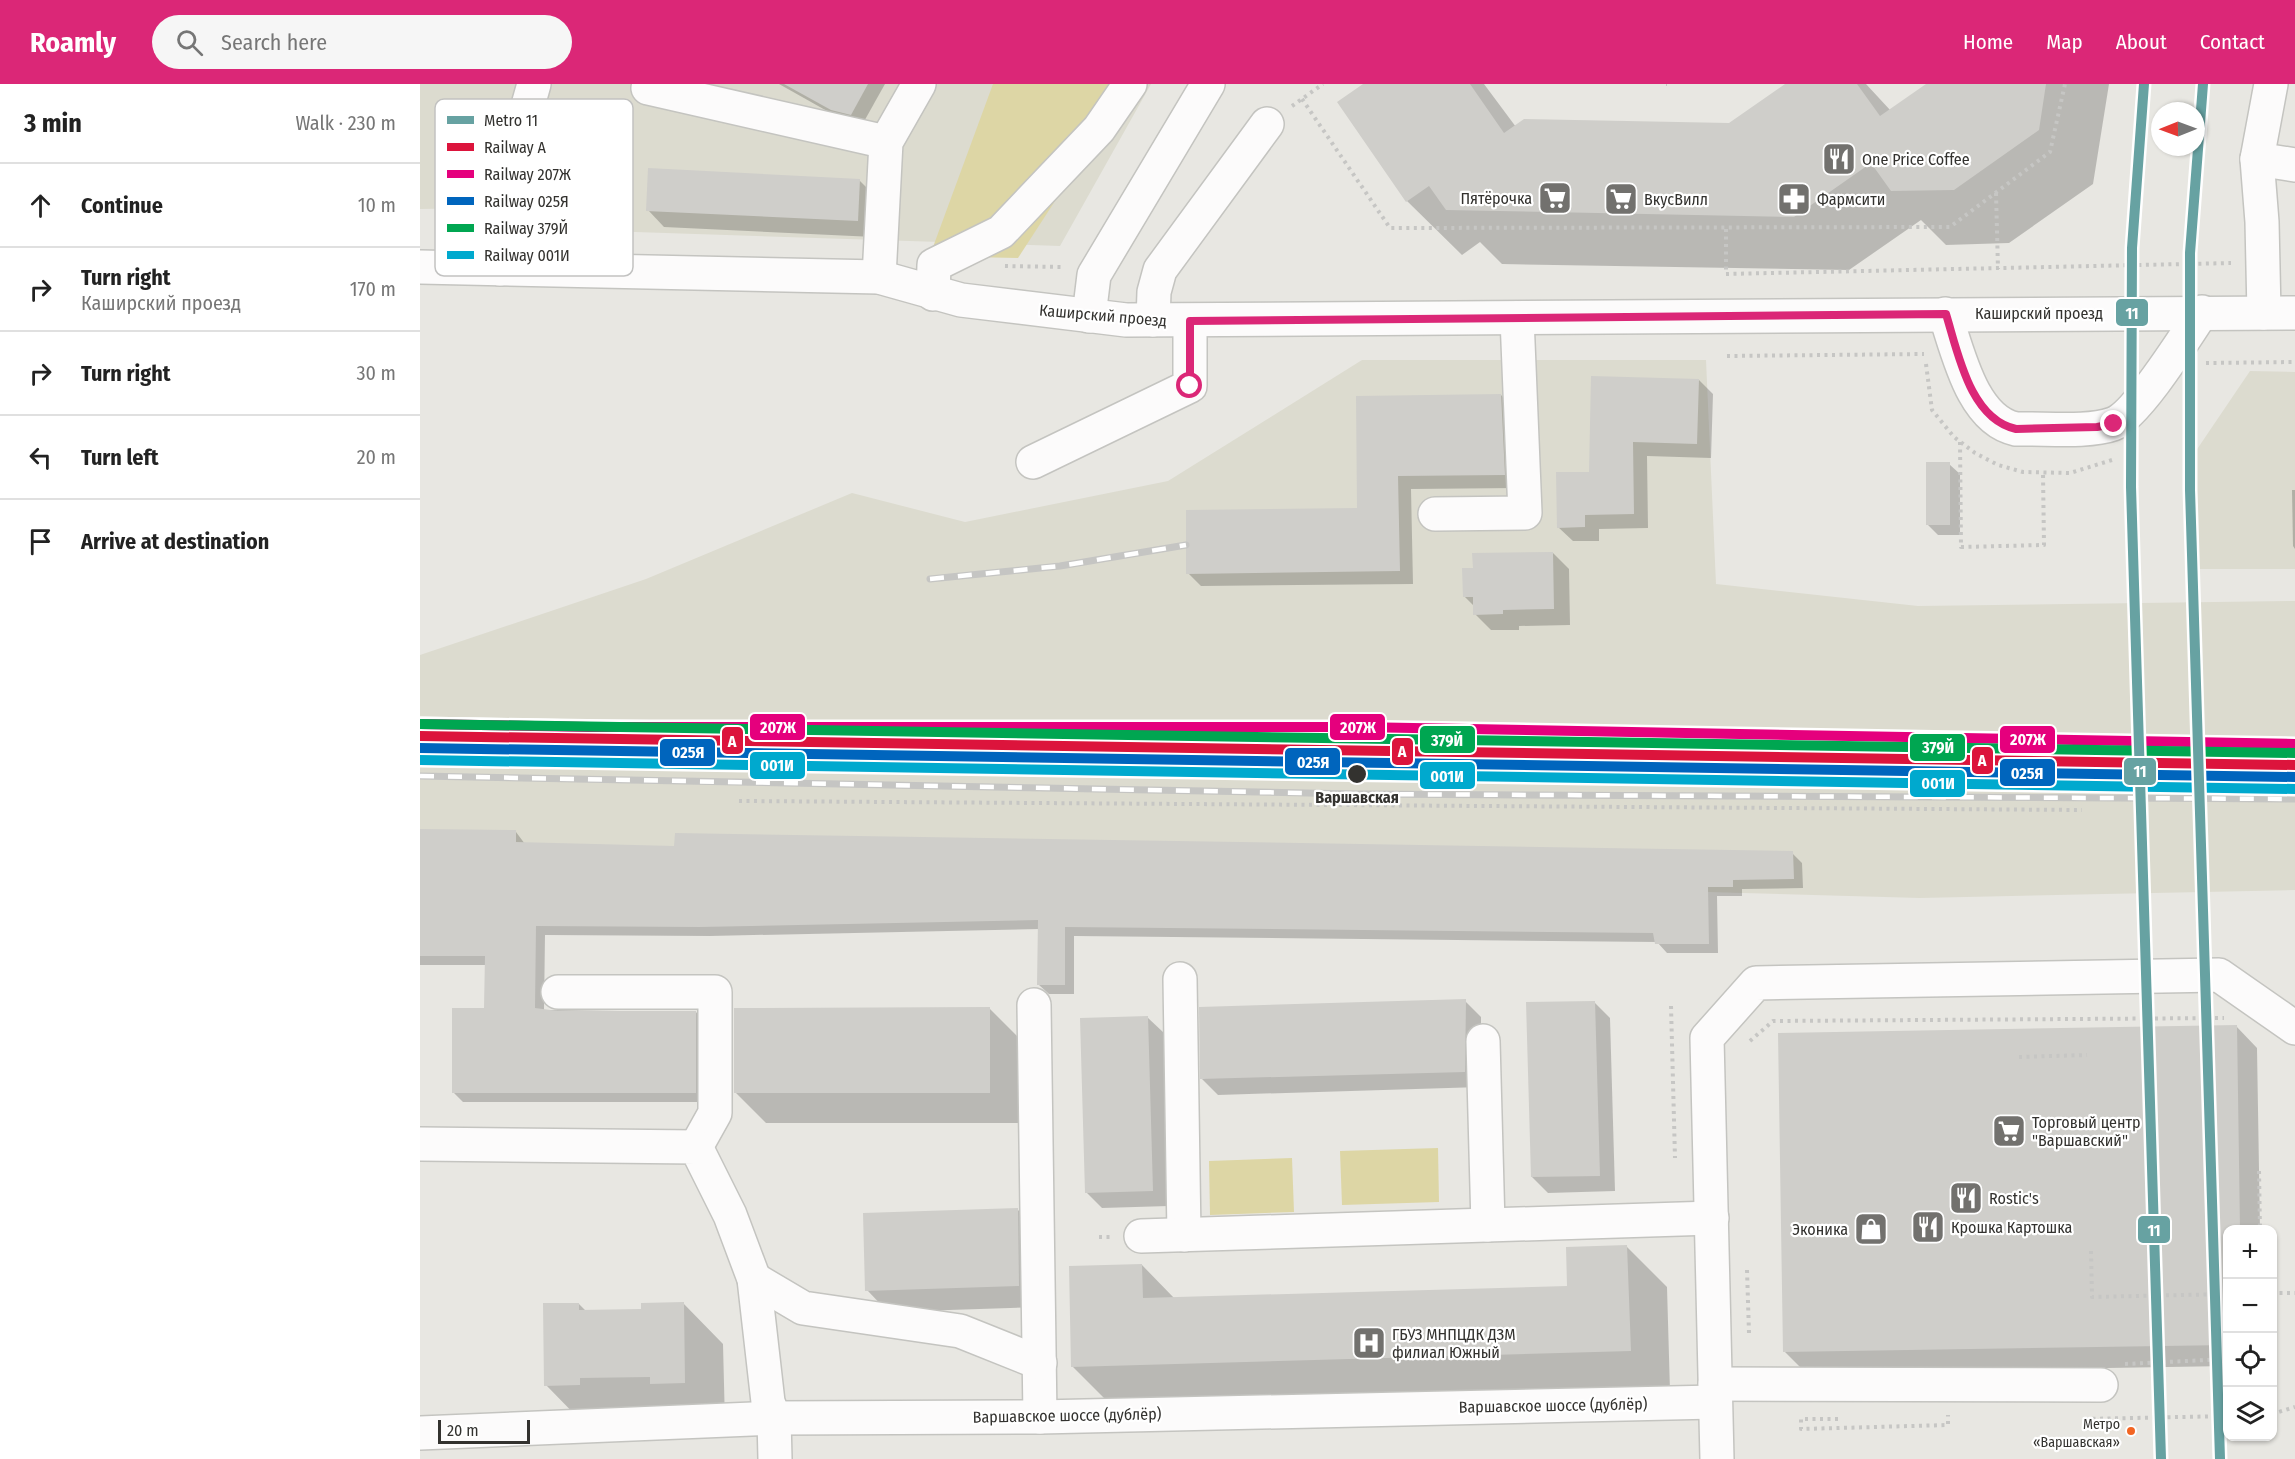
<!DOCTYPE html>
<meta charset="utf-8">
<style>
:root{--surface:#fff;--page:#f6f6f6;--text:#222;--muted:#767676;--line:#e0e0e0;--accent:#db2777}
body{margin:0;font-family:"Fira Sans Condensed",sans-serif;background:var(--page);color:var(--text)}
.controls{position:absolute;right:18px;bottom:18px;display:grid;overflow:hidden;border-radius:12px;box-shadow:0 2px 4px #0004}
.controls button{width:54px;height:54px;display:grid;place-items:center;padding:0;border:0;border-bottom:2px solid var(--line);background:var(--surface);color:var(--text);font:30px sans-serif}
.compass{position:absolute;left:1731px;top:18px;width:54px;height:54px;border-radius:50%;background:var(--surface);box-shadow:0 2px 4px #0004;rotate:269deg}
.scale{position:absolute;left:18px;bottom:15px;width:92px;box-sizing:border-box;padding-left:6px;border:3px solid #33322f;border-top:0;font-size:16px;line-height:21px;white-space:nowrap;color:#33322f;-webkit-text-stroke:4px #fff;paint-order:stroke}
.stop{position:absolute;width:18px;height:18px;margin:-14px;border:4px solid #db2777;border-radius:50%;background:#fff}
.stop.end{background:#db2777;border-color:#fff;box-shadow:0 2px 6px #0008}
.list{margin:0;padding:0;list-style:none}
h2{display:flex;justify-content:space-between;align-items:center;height:78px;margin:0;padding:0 24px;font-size:26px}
h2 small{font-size:20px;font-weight:400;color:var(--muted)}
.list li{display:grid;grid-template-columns:39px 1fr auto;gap:18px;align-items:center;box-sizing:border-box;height:84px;padding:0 24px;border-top:2px solid var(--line)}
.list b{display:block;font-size:22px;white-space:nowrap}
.list p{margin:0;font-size:20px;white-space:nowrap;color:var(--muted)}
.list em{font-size:20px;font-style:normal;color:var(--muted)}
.icon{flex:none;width:33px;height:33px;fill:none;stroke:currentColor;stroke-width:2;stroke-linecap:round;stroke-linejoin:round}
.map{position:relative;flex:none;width:1875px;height:1375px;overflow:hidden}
header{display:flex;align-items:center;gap:36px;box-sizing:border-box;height:84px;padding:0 30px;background:var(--accent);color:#fff}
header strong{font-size:28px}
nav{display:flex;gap:33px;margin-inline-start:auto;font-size:21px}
.search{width:420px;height:54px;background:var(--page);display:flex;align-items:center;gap:15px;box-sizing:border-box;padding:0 21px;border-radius:33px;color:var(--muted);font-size:22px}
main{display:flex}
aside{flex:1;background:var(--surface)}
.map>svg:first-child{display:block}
.built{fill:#dcdbcf}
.green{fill:#ddd6a5}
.shadow{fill:#0003}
.building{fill:#cfceca}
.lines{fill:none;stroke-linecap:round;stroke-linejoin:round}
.minor-casing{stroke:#c4c4c0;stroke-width:36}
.path{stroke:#c6c6c4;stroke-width:4;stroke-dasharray:3 4.5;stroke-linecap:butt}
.minor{stroke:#fcfbfb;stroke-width:33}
.rail-casing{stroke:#c5c5c3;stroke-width:7}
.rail{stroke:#fff;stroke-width:4.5;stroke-dasharray:14;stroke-linecap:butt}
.rail-1-casing{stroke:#fff;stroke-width:15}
.rail-2-casing{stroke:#fff;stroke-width:15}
.rail-3-casing{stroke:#fff;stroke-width:15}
.rail-4-casing{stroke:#fff;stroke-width:15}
.rail-5-casing{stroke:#fff;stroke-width:15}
.rail-1{stroke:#dc143c;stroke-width:10}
.rail-2{stroke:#e5007d;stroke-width:10}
.rail-3{stroke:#0065bd;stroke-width:10}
.rail-4{stroke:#00a651;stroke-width:10}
.rail-5{stroke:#00a9ce;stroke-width:10}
.metro-1-casing{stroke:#fff;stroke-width:15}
.metro-1{stroke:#67a2a2;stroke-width:10}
.route{stroke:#db2777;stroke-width:8}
.stop-dot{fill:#33322f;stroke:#fff;stroke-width:2}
.bus-dot{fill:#f26522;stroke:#fff;stroke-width:2}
.labels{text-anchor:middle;stroke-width:4.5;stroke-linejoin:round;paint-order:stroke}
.bus-label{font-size:14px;fill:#33322f;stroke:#fff;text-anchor:end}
.poi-label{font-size:16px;fill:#33322f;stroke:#fff;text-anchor:start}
.street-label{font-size:16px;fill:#33322f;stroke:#fff}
.stop-label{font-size:16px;font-weight:bold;fill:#33322f;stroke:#fff}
.key{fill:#fff;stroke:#c2c2c1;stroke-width:1.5}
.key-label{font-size:16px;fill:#33322f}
.line-badge{stroke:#fff;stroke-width:2}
.badge-label{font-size:16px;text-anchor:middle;font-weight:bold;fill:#fff}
</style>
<header>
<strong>Roamly</strong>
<div class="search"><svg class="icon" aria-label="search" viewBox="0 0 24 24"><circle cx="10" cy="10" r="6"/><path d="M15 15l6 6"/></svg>Search here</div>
<nav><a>Home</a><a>Map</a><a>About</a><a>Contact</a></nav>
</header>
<main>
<aside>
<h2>3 min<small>Walk · 230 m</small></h2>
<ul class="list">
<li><svg class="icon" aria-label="ahead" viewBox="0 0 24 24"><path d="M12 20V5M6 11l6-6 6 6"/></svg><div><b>Continue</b></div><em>10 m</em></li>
<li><svg class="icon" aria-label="right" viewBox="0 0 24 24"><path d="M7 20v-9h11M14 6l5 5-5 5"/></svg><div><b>Turn right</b><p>Каширский проезд</p></div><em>170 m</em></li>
<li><svg class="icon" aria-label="right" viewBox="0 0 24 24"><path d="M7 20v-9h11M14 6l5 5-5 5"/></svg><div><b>Turn right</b></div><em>30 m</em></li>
<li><svg class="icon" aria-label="left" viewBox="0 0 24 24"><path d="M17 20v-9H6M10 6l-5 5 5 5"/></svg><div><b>Turn left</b></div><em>20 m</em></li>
<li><svg class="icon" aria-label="arrive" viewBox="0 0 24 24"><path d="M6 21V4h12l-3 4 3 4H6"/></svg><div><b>Arrive at destination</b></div></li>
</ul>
</aside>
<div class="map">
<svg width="1875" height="1375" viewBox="0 0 1875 1375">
<rect width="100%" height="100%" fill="#e8e7e2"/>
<!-- built -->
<g class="built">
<polygon points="0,0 731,0 640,162 124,145 123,123 0,125"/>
<polygon points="942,276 1286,276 1296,500 1498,522 1875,517 1875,806 1500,814 0,772 0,571 226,495 432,409 545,438 748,397"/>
<polygon points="1830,287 1875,288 1875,485 1765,485 1763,386"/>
</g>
<!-- green -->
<g class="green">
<polygon points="573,0 711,0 598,174 549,173 513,163"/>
<polygon points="1018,1064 1019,1118 922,1121 920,1067"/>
<polygon points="872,1074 874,1128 790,1131 789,1077"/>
</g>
<!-- shadow -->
<g class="shadow">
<polygon points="359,0 465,0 442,41 423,36"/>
<polygon points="946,0 1064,0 1096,43 1309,41 1367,0 1446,0 1471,27 1509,0 1689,0 1673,100 1589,159 1526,161 1501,136 1429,186 1082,180 1060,158 1042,171 987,117"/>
<polygon points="439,96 455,112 454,153 244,143 228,126"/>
<polygon points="1279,296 1293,310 1291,374 1227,372 1228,444 1179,445 1179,457 1153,457 1138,443 1170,389"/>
<polygon points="1081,311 1094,325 1097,404 991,405 993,500 781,502 768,489 938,425 937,313"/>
<polygon points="1529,380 1540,390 1540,451 1518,451 1507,440"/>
<polygon points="1872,406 1875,406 1875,465 1873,462"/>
<polygon points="1133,469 1149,485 1150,541 1099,542 1099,546 1071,546 1055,530 1055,523 1044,512 1054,485"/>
<polygon points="0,746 96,748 105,760 255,764 1372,769 1382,779 1383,804 1322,805 1322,812 1297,812 1298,869 1247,869 1237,858 654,852 654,910 629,910 619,901 620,845 290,852 125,851 124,926 276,928 285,938 285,1018 43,1018 34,1009 65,925 66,881 0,881"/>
<polygon points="1045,917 1061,933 1061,1003 798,1011 782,995"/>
<polygon points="1174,918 1190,934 1195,1107 1128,1109 1112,1093"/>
<polygon points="570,925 600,955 600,1039 346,1039 315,1008"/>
<polygon points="727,933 744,949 749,1122 682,1124 666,1108"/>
<polygon points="1816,942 1837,964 1840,1146 1808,1146 1808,1282 1386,1289 1365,1268"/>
<polygon points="598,1126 619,1147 620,1223 468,1228 447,1206"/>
<polygon points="1207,1163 1247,1203 1250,1307 693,1323 653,1283 722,1181 755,1215 1149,1204"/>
<polygon points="263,1219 303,1260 305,1339 166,1342 126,1301 159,1220 166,1227 222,1226"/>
</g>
<!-- building -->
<g class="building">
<polygon points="364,0 448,0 431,31 411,26"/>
<polygon points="943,0 1050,0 1084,49 1104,35 1309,39 1365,0 1437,0 1460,32 1506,0 1626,0 1619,46 1534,106 1471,107 1451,79 1374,133 1026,126 1009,102 986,118 917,18"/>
<polygon points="228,84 440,95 438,137 226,127"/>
<polygon points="1171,292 1279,295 1277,360 1213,358 1214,430 1165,431 1165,443 1137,444 1136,388 1169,388"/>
<polygon points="1081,310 1085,391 978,392 980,487 766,490 766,426 937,424 936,312"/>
<rect x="1506" y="378" width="24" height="63"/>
<polygon points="1133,468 1134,525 1083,526 1083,530 1053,531 1053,513 1043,513 1042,484 1053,484 1052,469"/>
<polygon points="0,745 96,746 96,758 254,762 255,749 1373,767 1374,795 1313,796 1313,803 1288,803 1289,860 1235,860 1233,849 645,843 645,901 617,901 618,836 279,843 116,842 115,924 138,927 276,927 276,1009 32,1009 32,924 64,924 65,872 0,872"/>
<polygon points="1046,915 1045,988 780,995 779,923"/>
<polygon points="1175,917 1180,1092 1111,1093 1106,918"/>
<polygon points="570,923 570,1009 314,1009 314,924"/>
<polygon points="728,932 733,1107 665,1109 660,934"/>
<polygon points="1817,941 1820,1146 1808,1146 1808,1261 1363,1268 1358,949"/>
<polygon points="598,1124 599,1202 445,1207 443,1129"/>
<polygon points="1207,1161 1211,1267 651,1283 649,1182 722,1180 723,1214 1147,1202 1146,1163"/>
<polygon points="264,1218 265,1299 230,1300 230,1293 160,1294 160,1301 124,1302 123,1219 159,1219 159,1226 221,1225 221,1219"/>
</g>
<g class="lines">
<defs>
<g id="minor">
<polyline points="229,0 228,4 466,58"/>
<polyline points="1837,75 1875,81"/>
<polyline points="0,183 459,193 541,216 706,236 1875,229"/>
<polyline points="80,185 81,117 114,0"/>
<polyline points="459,193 466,58 499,0"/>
<polyline points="513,210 514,181 581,148 679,45 710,0"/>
<polyline points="1844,229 1842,138 1837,75 1851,0"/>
<path d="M1525,230C1538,268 1552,336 1596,345C1624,344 1668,349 1693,340C1717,331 1766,252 1782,228"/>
<polyline points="669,232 674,191 788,0"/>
<polyline points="733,236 734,208 740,186 847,40"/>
<polyline points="613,378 770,302 770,237"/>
<polyline points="1015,430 1105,429 1097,234"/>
<polyline points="760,895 764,1151"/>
<polyline points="138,908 295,908 295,1029 276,1063"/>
<polyline points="614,921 620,1333"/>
<polyline points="1063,957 1068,1141"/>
<polyline points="0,1060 276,1063 310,1131 334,1195 348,1318 354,1334 355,1375"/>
<polyline points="721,1152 1292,1134"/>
<polyline points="334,1195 383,1224 540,1247 620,1279"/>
<polyline points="1295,1300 1681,1301"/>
<polyline points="0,1349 354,1334 620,1333 1295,1318"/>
<polyline points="1297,1375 1287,954 1336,899 1799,891 1875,944"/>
</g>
</defs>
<!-- minor casing -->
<use href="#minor" class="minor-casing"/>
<!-- path -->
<g class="path">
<polyline points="1246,0 1247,0"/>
<polyline points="882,15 970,144 1530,143 1630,68 1645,0"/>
<polyline points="872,22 903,0"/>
<polyline points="1576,109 1578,185"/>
<polyline points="1306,145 1306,190 1811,179"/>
<polyline points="585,182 643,183"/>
<polyline points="1307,272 1504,270"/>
<polyline points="1786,279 1875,278"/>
<polyline points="1506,280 1512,326 1534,353 1555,369 1578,381 1603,388 1650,389 1692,376"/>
<polyline points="1540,358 1541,463 1624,461 1623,389"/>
<polyline points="317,639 1660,662"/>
<polyline points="319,717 1662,726"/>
<polyline points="1251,922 1255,1074"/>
<polyline points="1330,957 1353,937 1804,934"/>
<polyline points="1599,973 1667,971"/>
<polyline points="1839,1087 1840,1146"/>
<polyline points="679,1153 690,1153"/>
<polyline points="1671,1167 1672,1213 1808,1210"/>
<polyline points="1327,1186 1329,1249"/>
<polyline points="1852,1209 1875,1209"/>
<polyline points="1705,1280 1808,1275"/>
<polyline points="1852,1330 1875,1323"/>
<polyline points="1418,1335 1381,1335 1381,1345 1528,1341 1528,1331"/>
<polyline points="1665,1335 1808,1332"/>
</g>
<!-- minor -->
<use href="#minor" class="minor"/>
<defs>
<g id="rail">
<polyline points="510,495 640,482 766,461"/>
<polyline points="0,692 937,710 1875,715"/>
</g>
</defs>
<!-- rail casing -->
<use href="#rail" class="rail-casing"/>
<!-- rail -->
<use href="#rail" class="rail"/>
<defs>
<polyline id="rail-1" points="0,652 1875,681"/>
<polyline id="rail-2" points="0,640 169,643 937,643 1875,660"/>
<polyline id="rail-3" points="0,664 1875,693"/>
<polyline id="rail-4" points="0,640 1875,669"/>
<polyline id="rail-5" points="0,676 1875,705"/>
</defs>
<!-- rail-1 casing -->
<use href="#rail-1" class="rail-1-casing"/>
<!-- rail-2 casing -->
<use href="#rail-2" class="rail-2-casing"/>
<!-- rail-3 casing -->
<use href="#rail-3" class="rail-3-casing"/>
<!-- rail-4 casing -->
<use href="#rail-4" class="rail-4-casing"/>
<!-- rail-5 casing -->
<use href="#rail-5" class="rail-5-casing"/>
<!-- rail-1 -->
<use href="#rail-1" class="rail-1"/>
<!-- rail-2 -->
<use href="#rail-2" class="rail-2"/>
<!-- rail-3 -->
<use href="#rail-3" class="rail-3"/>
<!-- rail-4 -->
<use href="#rail-4" class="rail-4"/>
<!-- rail-5 -->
<use href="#rail-5" class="rail-5"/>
<defs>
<g id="metro-1">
<polyline points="1724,0 1712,164 1711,403 1741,1375"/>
<polyline points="1783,0 1770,169 1770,406 1800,1375"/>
</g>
</defs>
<!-- metro-1 casing -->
<use href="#metro-1" class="metro-1-casing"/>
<!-- metro-1 -->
<use href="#metro-1" class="metro-1"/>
</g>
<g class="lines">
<!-- route -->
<path class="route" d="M770,302V237L1526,230C1538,269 1550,335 1596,345L1677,343L1694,340"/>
</g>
<!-- icons -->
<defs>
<symbol id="restaurant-square" viewBox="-11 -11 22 22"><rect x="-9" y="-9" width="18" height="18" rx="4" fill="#72716e" stroke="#fff"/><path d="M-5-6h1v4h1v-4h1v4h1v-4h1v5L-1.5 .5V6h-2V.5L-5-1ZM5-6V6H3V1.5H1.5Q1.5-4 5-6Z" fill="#fff"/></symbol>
<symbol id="supermarket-square" viewBox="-11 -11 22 22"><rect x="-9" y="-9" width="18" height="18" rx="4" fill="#72716e" stroke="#fff"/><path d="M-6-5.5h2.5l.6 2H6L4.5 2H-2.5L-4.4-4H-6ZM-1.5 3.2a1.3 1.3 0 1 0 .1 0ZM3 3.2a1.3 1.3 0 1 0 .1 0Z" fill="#fff"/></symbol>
<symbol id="pharmacy-square" viewBox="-11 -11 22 22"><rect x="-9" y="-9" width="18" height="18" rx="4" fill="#72716e" stroke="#fff"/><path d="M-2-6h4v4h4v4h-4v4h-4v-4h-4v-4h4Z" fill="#fff"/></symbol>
<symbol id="shop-square" viewBox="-11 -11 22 22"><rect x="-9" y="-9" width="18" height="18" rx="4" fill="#72716e" stroke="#fff"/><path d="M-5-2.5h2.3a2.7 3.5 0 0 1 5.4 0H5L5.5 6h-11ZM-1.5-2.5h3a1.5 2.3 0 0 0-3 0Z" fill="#fff"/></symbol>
<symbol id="hospital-square" viewBox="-11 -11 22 22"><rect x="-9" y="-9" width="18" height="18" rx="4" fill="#72716e" stroke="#fff"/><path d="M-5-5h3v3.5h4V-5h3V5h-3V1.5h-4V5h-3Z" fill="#fff"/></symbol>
</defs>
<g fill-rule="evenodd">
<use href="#restaurant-square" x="1400" y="56" width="38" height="38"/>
<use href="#supermarket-square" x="1116" y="95" width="38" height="38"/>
<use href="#supermarket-square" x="1182" y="96" width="38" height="38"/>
<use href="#pharmacy-square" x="1355" y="96" width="38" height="38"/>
<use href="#supermarket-square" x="1570" y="1028" width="38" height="38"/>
<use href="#restaurant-square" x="1527" y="1095" width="38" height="38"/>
<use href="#restaurant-square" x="1489" y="1124" width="38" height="38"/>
<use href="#shop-square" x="1432" y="1126" width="38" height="38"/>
<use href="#hospital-square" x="930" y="1240" width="38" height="38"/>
</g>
<!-- markers -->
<circle class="stop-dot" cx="937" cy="690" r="10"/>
<circle class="bus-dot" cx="1711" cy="1347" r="5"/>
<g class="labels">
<!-- bus labels -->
<g class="bus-label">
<text x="1700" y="1345">Метро<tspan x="1700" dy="18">«Варшавская»</tspan></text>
</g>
<!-- poi labels -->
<g class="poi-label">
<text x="1442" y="81">One Price Coffee</text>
<text x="1112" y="120" text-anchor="end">Пятёрочка</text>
<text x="1224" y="121">ВкусВилл</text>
<text x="1397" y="121">Фармсити</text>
<text x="1612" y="1044">Торговый центр<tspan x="1612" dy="18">"Варшавский"</tspan></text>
<text x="1569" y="1120">Rostic's</text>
<text x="1531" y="1149">Крошка Картошка</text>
<text x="1428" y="1151" text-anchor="end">Эконика</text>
<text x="972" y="1256">ГБУЗ МНПЦДК ДЗМ<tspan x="972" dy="18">филиал Южный</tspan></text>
</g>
<!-- street labels -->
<g class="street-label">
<text x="1619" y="235">Каширский проезд</text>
<text transform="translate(683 231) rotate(5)" y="6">Каширский проезд</text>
<text transform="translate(1133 1321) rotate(-1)" y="6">Варшавское шоссе (дублёр)</text>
<text transform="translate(647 1331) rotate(-1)" y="6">Варшавское шоссе (дублёр)</text>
</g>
<!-- stop labels -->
<g class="stop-label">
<text x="937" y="719">Варшавская</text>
</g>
</g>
<!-- legend -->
<rect x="15" y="15" width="198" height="177" rx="9" class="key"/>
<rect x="27" y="32" width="27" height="8" fill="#67a2a2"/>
<rect x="27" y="59" width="27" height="8" fill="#dc143c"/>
<rect x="27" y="86" width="27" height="8" fill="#e5007d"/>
<rect x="27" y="113" width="27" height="8" fill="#0065bd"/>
<rect x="27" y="140" width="27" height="8" fill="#00a651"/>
<rect x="27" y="167" width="27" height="8" fill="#00a9ce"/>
<g class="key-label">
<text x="64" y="42">Metro 11</text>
<text x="64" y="69">Railway A</text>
<text x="64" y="96">Railway 207Ж</text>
<text x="64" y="123">Railway 025Я</text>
<text x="64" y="150">Railway 379Й</text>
<text x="64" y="177">Railway 001И</text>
</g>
<g class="line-badge">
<rect x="1695" y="214" width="34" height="29" rx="6" fill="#67a2a2"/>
<rect x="329" y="629" width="57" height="28" rx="6" fill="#e5007d"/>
<rect x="909" y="629" width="57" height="28" rx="6" fill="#e5007d"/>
<rect x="1579" y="641" width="57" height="29" rx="6" fill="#e5007d"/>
<rect x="999" y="641" width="57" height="29" rx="6" fill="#00a651"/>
<rect x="301" y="642" width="23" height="29" rx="6" fill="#dc143c"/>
<rect x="1489" y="649" width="57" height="29" rx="6" fill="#00a651"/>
<rect x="971" y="653" width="23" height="29" rx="6" fill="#dc143c"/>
<rect x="239" y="654" width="57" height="29" rx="6" fill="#0065bd"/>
<rect x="1551" y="662" width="23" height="29" rx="6" fill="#dc143c"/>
<rect x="864" y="663" width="57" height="29" rx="6" fill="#0065bd"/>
<rect x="329" y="667" width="57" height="29" rx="6" fill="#00a9ce"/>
<rect x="1703" y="673" width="34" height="29" rx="6" fill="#67a2a2"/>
<rect x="1579" y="674" width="57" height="29" rx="6" fill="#0065bd"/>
<rect x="999" y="677" width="57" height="29" rx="6" fill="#00a9ce"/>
<rect x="1489" y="685" width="57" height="29" rx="6" fill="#00a9ce"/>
<rect x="1717" y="1131" width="34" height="29" rx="6" fill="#67a2a2"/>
</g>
<g class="badge-label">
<text x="1712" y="235">11</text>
<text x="358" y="649">207Ж</text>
<text x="938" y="649">207Ж</text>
<text x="1608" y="661">207Ж</text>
<text x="1027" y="662">379Й</text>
<text x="312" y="663">A</text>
<text x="1518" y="669">379Й</text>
<text x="982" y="673">A</text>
<text x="268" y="674">025Я</text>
<text x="1562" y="682">A</text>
<text x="893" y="684">025Я</text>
<text x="357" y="687">001И</text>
<text x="1720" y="693">11</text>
<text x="1607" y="695">025Я</text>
<text x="1027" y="698">001И</text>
<text x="1518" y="705">001И</text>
<text x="1734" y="1152">11</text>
</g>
</svg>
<div class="controls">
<button>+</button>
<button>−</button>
<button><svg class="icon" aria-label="locate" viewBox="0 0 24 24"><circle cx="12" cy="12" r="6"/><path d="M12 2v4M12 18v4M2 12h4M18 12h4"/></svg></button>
<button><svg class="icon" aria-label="layers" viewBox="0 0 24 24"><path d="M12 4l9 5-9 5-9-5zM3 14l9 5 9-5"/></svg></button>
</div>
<svg class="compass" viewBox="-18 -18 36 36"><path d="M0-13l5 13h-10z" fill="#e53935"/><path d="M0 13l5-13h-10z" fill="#767676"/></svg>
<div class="scale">20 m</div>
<div class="stop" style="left:770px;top:302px"></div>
<div class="stop end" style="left:1694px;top:340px"></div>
</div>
</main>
